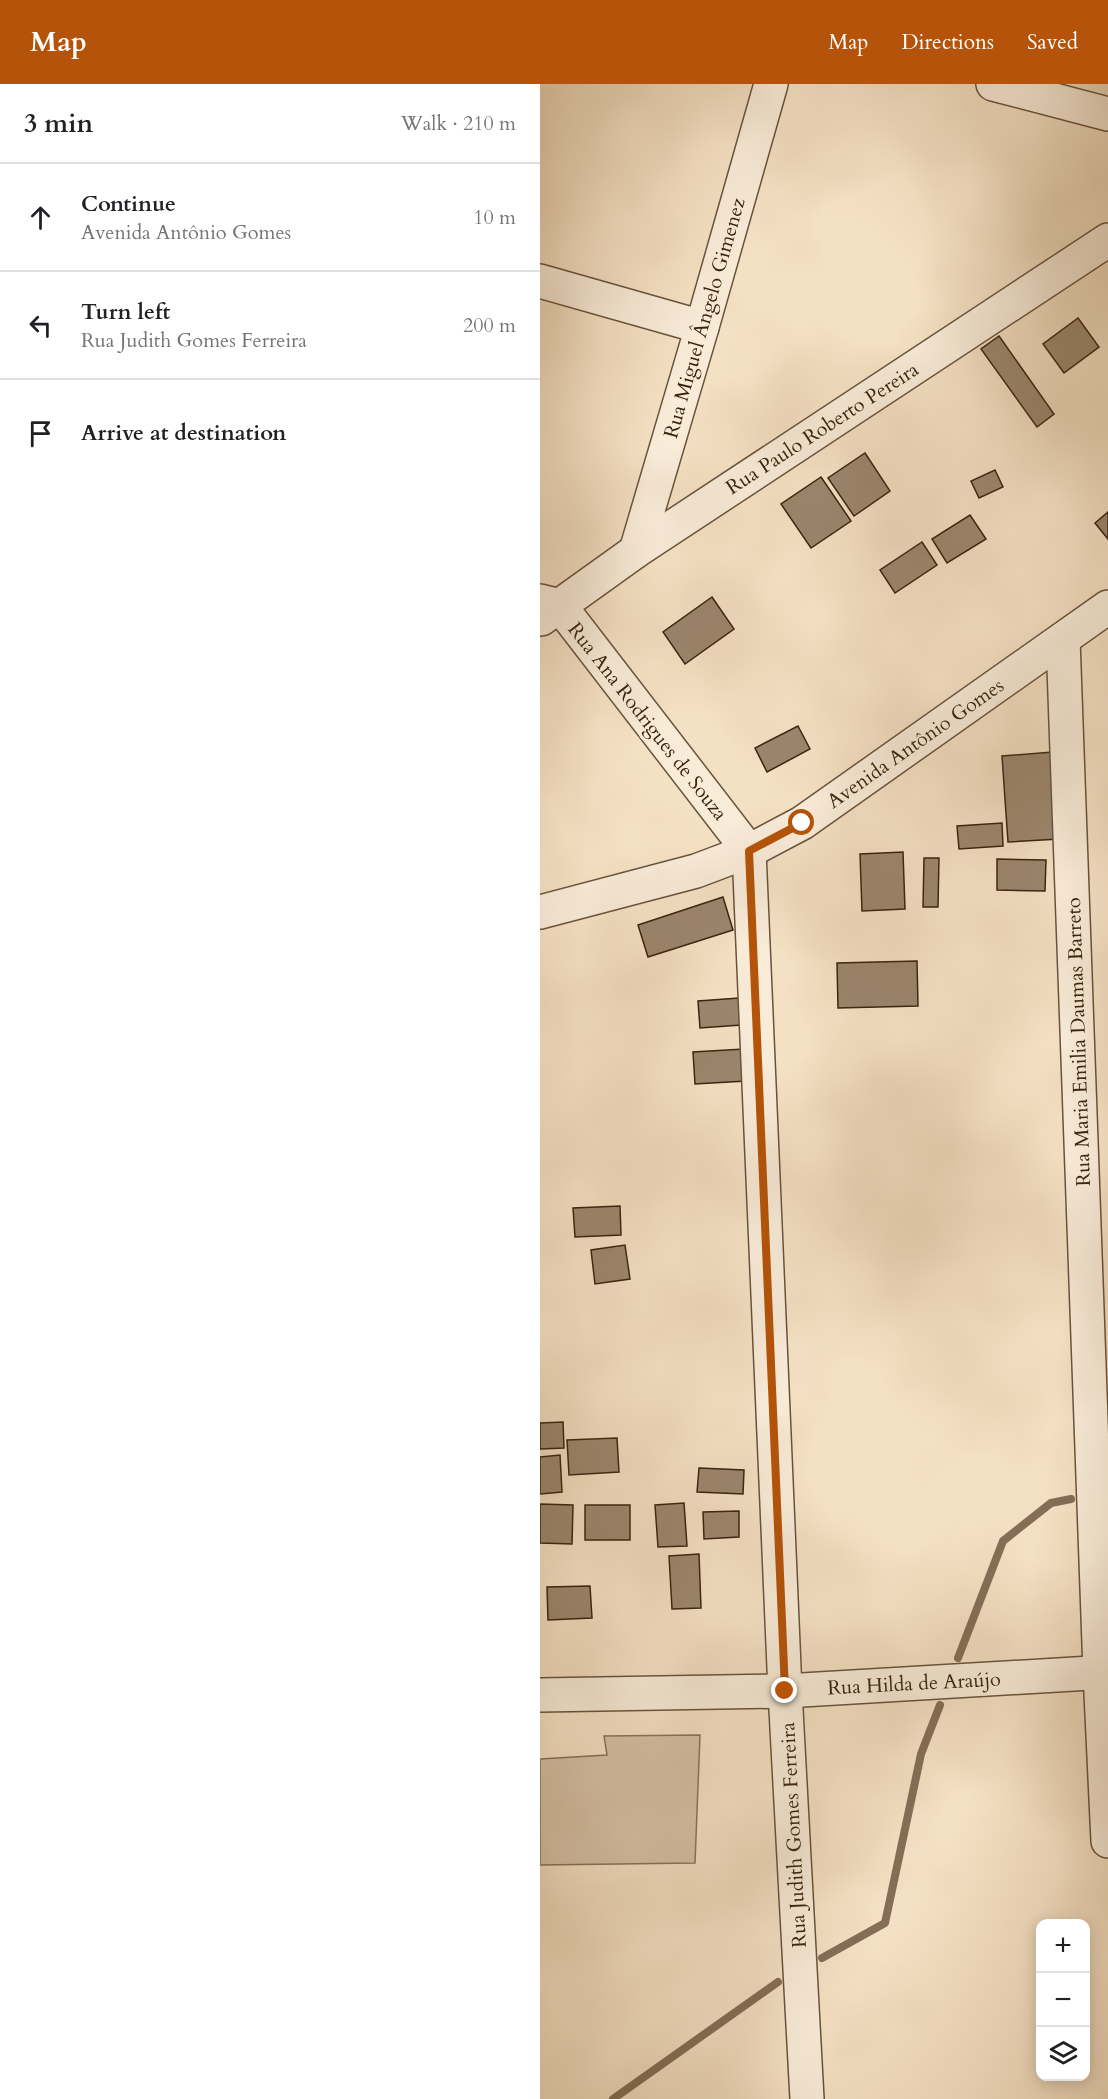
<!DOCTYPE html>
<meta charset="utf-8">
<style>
:root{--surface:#fff;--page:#f6f6f6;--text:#202124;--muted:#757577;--line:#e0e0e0;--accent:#b45309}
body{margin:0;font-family:Cardo,serif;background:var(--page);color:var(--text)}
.controls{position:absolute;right:18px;bottom:18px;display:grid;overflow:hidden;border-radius:12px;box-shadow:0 3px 15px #0003}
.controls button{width:54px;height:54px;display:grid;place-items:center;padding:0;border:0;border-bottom:2px solid var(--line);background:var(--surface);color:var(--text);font:30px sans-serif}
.stop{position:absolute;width:18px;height:18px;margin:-14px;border:4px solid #b45309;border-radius:50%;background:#fff}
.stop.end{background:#b45309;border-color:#fff;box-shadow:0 2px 6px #0008}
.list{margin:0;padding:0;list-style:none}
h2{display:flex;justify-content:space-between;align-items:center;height:78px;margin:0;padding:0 24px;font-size:26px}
h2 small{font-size:20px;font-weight:400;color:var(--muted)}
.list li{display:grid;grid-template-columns:39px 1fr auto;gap:18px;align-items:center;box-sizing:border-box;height:108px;padding:0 24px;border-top:2px solid var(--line)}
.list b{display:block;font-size:22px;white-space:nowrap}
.list p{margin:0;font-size:20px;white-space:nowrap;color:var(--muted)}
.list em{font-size:20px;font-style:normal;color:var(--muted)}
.icon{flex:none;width:33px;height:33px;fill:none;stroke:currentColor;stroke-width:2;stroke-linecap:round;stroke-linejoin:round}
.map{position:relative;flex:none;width:568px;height:2015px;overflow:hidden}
header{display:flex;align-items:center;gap:36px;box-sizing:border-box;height:84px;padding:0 30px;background:var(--accent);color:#fff}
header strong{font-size:28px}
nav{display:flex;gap:33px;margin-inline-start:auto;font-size:21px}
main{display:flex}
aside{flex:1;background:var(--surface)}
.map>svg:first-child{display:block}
.green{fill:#d4c0a4;stroke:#87725a;stroke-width:1.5}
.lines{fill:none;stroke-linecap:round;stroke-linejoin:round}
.stream{stroke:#846e56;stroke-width:8}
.building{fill:#9b866d;stroke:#3a240f;stroke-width:1.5}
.minor-casing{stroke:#68533c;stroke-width:36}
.minor{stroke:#f8ebd8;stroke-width:33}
.route{stroke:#b45309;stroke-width:8}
.labels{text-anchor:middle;stroke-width:6;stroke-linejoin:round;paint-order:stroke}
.street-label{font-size:20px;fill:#3a240f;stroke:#f8ebd8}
</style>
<header>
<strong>Map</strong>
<nav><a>Map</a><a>Directions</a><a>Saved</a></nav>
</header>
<main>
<aside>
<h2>3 min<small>Walk · 210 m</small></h2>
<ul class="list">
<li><svg class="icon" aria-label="ahead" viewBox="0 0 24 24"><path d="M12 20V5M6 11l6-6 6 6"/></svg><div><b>Continue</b><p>Avenida Antônio Gomes</p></div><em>10 m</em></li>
<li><svg class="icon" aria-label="left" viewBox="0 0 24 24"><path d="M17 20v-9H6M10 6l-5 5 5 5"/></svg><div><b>Turn left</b><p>Rua Judith Gomes Ferreira</p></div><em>200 m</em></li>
<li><svg class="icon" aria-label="arrive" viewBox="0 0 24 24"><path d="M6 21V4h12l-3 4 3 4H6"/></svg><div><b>Arrive at destination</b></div></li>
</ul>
</aside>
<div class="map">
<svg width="568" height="2015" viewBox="0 0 568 2015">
<rect width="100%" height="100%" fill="#f4e0c3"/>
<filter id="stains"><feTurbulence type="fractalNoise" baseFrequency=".00333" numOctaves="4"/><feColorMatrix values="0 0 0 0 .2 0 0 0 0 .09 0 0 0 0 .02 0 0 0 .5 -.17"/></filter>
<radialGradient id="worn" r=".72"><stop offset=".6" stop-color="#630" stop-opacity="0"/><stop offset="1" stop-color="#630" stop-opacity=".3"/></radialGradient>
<!-- green -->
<polygon class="green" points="160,1651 155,1779 0,1781 0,1675 67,1671 64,1652"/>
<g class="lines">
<!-- stream -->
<g class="stream">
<polyline points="418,1574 463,1457 511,1419 531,1415"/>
<polyline points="282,1874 345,1839 381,1670 400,1621"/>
<polyline points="73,2015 238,1898"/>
</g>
</g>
<!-- building -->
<g class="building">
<polygon points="538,234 559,263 524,289 503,260"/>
<polygon points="459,252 514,330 497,343 441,265"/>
<polygon points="325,369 350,407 314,432 288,394"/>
<polygon points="455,386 463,403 439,414 431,397"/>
<polygon points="281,393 311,437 271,464 241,420"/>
<polygon points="568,428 568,455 555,439"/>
<polygon points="430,431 446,455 407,479 392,455"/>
<polygon points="382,458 397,481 355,509 340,486"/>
<polygon points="172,513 194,545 145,580 123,548"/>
<polygon points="258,642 270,665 227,688 215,664"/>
<polygon points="512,668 519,755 468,758 462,672"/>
<polygon points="462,739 463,762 419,765 417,742"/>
<polygon points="363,768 365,825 322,827 320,770"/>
<polygon points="384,774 399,774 398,823 383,823"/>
<polygon points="457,775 506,776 505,807 457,806"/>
<polygon points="183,813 193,846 108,873 98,841"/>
<polygon points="377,877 378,922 298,924 297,879"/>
<polygon points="199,914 201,941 160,944 158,917"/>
<polygon points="204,965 206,997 155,1000 153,968"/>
<polygon points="80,1122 81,1151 35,1153 33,1124"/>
<polygon points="85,1161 90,1195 55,1200 51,1166"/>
<polygon points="23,1338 24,1364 0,1365 0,1339"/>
<polygon points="77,1354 79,1388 29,1391 27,1356"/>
<polygon points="20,1371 22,1408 0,1410 0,1373"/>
<polygon points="159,1384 204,1386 203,1410 157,1408"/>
<polygon points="144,1419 147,1462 118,1463 115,1421"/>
<polygon points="0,1420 33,1421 32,1460 0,1459"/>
<rect x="45" y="1421" width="45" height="35"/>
<polygon points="199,1427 199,1453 164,1455 163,1428"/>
<polygon points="159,1470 161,1524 132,1525 129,1472"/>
<polygon points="50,1502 52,1534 8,1536 7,1503"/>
</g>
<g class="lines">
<defs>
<g id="minor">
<polyline points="453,0 568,30"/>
<polyline points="0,197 162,243"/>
<polyline points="96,467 162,243 231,0"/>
<polyline points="0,517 20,522 209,767 245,1607 267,2015"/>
<polyline points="1,535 96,467 568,156"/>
<polyline points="523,555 560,1588 568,1757"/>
<polyline points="0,828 156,787 209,767 262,739 568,523"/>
<polyline points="0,1611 245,1607 568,1588"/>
</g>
</defs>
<!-- minor casing -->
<use href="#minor" class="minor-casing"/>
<!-- minor -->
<use href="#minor" class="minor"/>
</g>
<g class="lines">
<!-- route -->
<polyline class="route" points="245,1607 209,767 262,739"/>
</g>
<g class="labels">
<!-- street labels -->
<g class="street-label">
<text transform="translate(164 234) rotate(-74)" y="7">Rua Miguel Ângelo Gimenez</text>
<text transform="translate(282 344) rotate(-33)" y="7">Rua Paulo Roberto Pereira</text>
<text transform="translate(108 637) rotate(52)" y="7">Rua Ana Rodrigues de Souza</text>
<text transform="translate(375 659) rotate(-35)" y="7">Avenida Antônio Gomes</text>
<text transform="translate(538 958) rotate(-92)" y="7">Rua Maria Emilia Daumas Barreto</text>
<text transform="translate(374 1599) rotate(-3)" y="7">Rua Hilda de Araújo</text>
<text transform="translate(253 1751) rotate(-93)" y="7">Rua Judith Gomes Ferreira</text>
</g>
</g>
<rect width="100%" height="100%" filter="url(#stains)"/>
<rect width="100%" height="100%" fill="url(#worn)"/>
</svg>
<div class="controls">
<button>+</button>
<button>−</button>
<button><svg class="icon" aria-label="layers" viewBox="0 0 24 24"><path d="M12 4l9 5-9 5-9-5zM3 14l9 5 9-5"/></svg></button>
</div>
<div class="stop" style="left:262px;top:739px"></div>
<div class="stop end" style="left:245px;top:1607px"></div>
</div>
</main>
